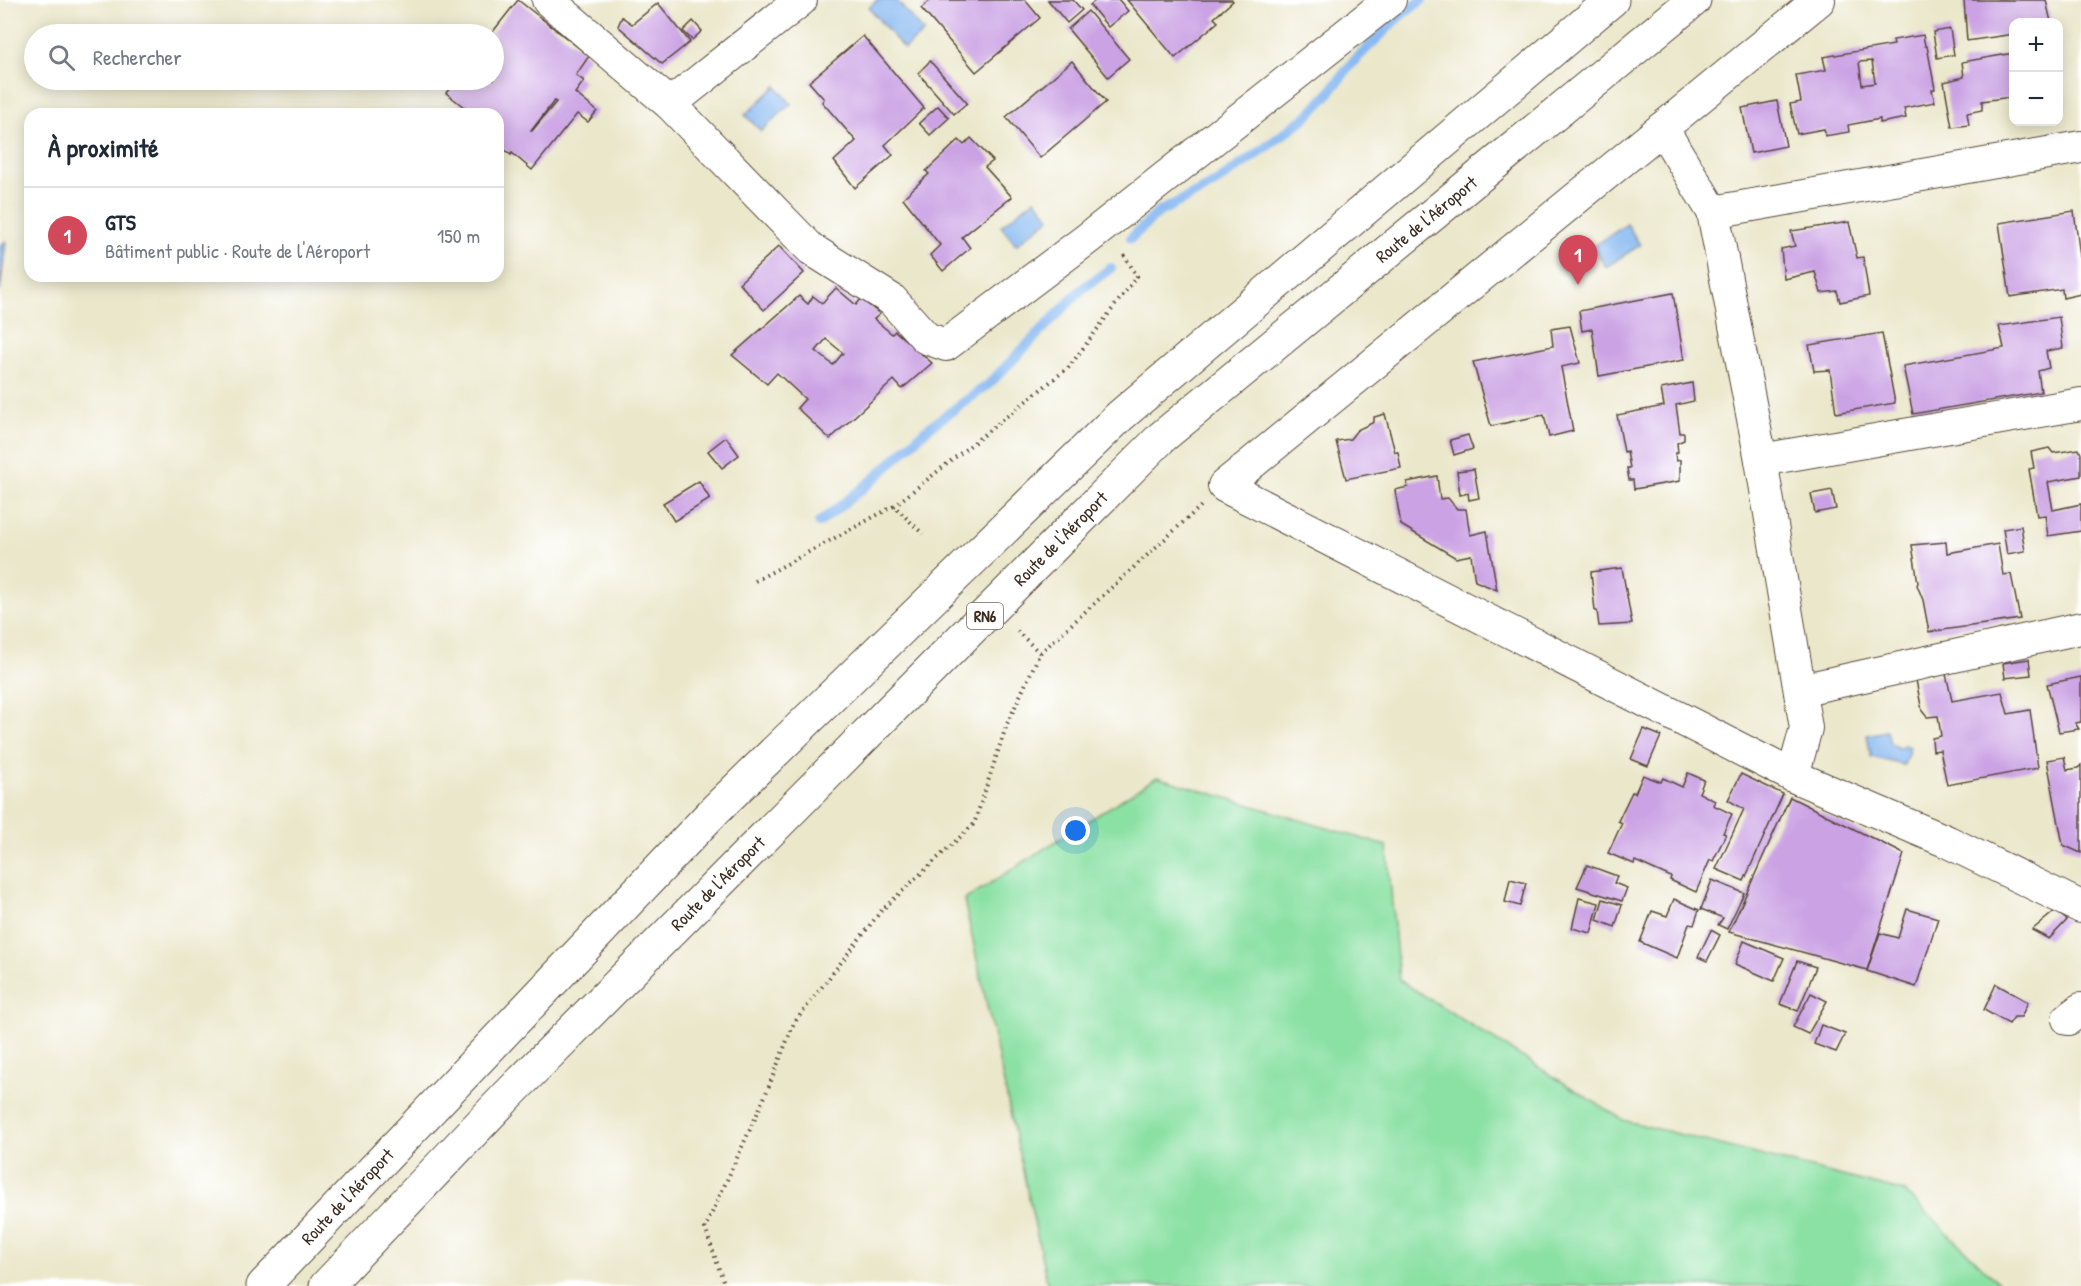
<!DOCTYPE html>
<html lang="fr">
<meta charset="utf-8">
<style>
:root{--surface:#fff;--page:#f6f6f7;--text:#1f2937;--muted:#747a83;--line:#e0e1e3;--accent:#d1495b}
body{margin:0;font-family:"Patrick Hand",sans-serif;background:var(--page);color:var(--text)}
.controls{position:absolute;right:18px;top:18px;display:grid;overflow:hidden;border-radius:12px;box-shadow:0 3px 15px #0003}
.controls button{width:54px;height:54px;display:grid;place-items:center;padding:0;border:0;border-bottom:2px solid var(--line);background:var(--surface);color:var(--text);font:30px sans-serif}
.you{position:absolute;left:1076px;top:831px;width:21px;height:21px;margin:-15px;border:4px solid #fff;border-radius:50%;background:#1a73e8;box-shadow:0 0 0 9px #1a73e833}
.badge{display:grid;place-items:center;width:39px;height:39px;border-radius:50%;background:var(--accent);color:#fff;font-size:20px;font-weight:700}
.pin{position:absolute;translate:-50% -50px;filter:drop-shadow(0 2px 3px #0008)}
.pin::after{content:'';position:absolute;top:32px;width:21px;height:18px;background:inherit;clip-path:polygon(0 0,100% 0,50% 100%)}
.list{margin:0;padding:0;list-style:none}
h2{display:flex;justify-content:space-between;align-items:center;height:78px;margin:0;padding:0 24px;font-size:26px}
h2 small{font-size:20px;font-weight:400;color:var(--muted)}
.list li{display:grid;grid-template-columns:39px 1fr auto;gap:18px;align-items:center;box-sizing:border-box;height:96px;padding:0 24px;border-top:2px solid var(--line)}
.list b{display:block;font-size:22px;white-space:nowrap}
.list p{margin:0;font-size:20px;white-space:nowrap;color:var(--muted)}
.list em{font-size:20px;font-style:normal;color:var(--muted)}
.icon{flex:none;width:33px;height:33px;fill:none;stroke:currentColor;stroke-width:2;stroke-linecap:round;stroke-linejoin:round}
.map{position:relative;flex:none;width:2081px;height:1286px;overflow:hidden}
.search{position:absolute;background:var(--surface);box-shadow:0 3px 15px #0003;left:24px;top:24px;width:480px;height:66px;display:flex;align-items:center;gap:15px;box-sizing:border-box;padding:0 21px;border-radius:33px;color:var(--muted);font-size:22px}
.panel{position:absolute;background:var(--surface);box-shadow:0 3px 15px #0003;left:24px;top:108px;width:480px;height:174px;border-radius:18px}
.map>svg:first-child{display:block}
.green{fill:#8be1a4;stroke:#638661;stroke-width:1.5}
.water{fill:#85b7f1;stroke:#607088;stroke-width:1.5}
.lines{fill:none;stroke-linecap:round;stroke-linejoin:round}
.stream{stroke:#85b7f1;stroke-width:10}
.building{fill:#cba2e4;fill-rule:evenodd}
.minor-casing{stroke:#554638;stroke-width:34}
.trunk-casing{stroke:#554638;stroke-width:35}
.path{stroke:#554638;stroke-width:4;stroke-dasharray:1.5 4.5;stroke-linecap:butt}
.minor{stroke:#fff;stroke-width:32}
.trunk{stroke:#fff;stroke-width:33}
.labels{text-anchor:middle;stroke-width:5;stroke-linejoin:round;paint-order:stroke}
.shield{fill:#fff;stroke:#766a62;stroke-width:1.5}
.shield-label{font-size:16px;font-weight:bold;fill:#3b2a1e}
.street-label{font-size:18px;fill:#3b2a1e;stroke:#fff}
</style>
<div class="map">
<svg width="2081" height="1286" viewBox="0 0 2081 1286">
<rect width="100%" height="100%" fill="#fff"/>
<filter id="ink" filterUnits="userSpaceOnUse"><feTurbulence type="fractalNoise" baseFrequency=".0167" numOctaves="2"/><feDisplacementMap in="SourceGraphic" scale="12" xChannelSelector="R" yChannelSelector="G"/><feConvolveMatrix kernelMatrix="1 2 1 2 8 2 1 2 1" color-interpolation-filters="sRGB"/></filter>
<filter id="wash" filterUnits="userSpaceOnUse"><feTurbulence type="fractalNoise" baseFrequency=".008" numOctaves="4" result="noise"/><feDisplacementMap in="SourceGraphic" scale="24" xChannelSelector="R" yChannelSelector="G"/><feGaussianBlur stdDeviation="1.35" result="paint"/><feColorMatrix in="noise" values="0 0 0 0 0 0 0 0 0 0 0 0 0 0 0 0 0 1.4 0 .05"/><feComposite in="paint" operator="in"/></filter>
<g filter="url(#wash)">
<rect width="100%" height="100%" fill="#ebe7cb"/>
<!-- green -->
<polygon class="green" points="1157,777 1387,846 1399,980 1623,1120 1905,1192 1998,1282 1996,1286 1048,1286 964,900"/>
<!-- water -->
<g class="water">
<polygon points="877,0 896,0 924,32 904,49 869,8"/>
<polygon points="776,86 791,104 761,131 745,115"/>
<polygon points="1035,199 1050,218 1016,245 1001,226"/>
<polygon points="1627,224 1640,245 1606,267 1593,247"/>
<polygon points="6,241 0,292 0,245"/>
<polygon points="1887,731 1890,743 1898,748 1904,745 1910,747 1904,765 1871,757 1867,735"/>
</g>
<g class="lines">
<!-- stream -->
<g class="stream">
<polyline points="1131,238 1159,212 1212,185 1261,151 1306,117 1326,97 1352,63 1401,15 1422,0"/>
<polyline points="819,523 874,479 927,429 989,384 1082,289 1111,268"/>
</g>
</g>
<g id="blocks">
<!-- building -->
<g class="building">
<path d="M518,0L589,56L576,75L584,81L575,93L597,111L588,122L577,114L532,170L512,153L511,155L498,144V114H473L446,93L457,80H494V34H491ZM554,101L556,102L532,131H531Z"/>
<polygon points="931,0 1025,0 1040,18 976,72 921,8"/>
<polygon points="1048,0 1073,0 1082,10 1067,23"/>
<polygon points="1096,0 1119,0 1128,11 1108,27 1090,5"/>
<polygon points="1127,0 1232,0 1233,1 1214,18 1218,22 1175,58"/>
<polygon points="1964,0 2046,0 2051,22 2014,22 2014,34 1967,41"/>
<polygon points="658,3 690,42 662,64 618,26 622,17 632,24"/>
<polygon points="1088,11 1129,59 1108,77 1068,29"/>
<polygon points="693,21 702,31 692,40 683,31"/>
<polygon points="1950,29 1954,55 1937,58 1933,32"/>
<path d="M1923,35L1925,46H1927L1935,89L1932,90L1935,102L1904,108L1906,118L1880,123V119L1848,125L1849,132L1825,136L1824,129L1797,134L1790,104L1801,102L1796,75L1826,70L1823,57L1894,45L1893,40ZM1872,61L1875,83L1862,85L1859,62Z"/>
<polygon points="863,36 924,108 885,145 893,155 855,188 834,161 856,141 822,102 824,99 809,82"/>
<polygon points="2014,53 2014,104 2011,97 1982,101 1982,110 1967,113 1969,125 1952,127 1944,82 1964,77 1962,62"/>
<polygon points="930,61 967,103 954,114 918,73"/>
<polygon points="1072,61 1106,102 1040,158 1006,117"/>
<polygon points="1777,101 1786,146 1751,153 1742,108"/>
<polygon points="938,106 949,118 930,135 919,123"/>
<polygon points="971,138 993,161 985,167 1012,197 962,237 970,248 943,271 930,255 940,245 903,198 929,174 926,171 959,140 964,145"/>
<polygon points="2074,211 2081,264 2081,294 2063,298 2062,289 2010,297 1999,223"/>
<polygon points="1849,222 1857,258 1863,257 1869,296 1840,302 1837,291 1821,293 1815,272 1784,279 1781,249 1795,246 1791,231"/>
<polygon points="779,246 804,273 764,310 739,283"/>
<path d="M836,288L856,305L861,299L880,314L874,319L892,334L895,331L932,363L902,389L894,380L830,439L797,408L805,399L777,373L767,384L732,355L799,296L808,304L813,296L822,303ZM826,339L843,353L833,365L816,351Z"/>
<polygon points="1673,293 1684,360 1599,376 1592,329 1582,331 1579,311"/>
<polygon points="2059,317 2063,348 2046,351 2049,368 2038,371 2041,392 1913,414 1903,366 2004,348 1999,326"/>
<polygon points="1570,326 1580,363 1561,367 1573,431 1549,437 1544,415 1491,426 1473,362 1553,346 1551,329"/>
<polygon points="1882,333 1895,403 1836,413 1830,370 1814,371 1809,345"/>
<polygon points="1692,383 1694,401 1676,405 1680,433 1684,433 1684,440 1677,443 1678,453 1675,453 1676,461 1680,460 1680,481 1634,489 1633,480 1629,480 1627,468 1630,468 1627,451 1624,452 1617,415 1664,406 1661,389"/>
<polygon points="1385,414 1395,452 1398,452 1401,468 1346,479 1336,441 1350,439 1357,430 1374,422 1374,417"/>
<polygon points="1468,435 1473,449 1454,455 1450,440"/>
<polygon points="726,437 739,455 722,468 708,451"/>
<polygon points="2049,448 2053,453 2079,449 2081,454 2081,476 2048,482 2053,510 2081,504 2081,531 2048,536 2045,515 2037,516 2029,469 2034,468 2031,452"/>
<polygon points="1474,469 1479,498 1469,500 1468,493 1460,495 1457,471"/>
<polygon points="1437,476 1440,499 1448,498 1457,509 1466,509 1470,535 1487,531 1497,590 1475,581 1471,555 1456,558 1401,525 1395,490 1408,487 1407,482"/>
<polygon points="699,481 710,499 674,521 663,503"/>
<polygon points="1832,490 1836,509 1815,513 1811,494"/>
<polygon points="2021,526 2025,551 2007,554 2003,529"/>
<polygon points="1946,542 1947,553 1998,544 2003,575 2011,574 2020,619 1929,632 1923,600 1917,585 1918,583 1912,545"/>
<polygon points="1622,568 1632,624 1599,626 1597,611 1595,611 1591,572"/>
<polygon points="2029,659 2031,675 2005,678 2003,663"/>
<polygon points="1946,674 1952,701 2002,692 2008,714 2030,710 2038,768 1947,785 1940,750 1933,751 1932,738 1941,736 1938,716 1927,717 1922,711 1916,680"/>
<polygon points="2081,677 2081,722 2075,723 2079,729 2059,732 2047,684"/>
<polygon points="1644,729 1661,736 1648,766 1631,759"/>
<polygon points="2064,757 2067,770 2078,768 2081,765 2081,853 2063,845 2047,760"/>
<polygon points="1688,773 1704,780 1699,793 1715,801 1713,805 1732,814 1723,833 1726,834 1713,861 1710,860 1696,892 1670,880 1671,877 1635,861 1634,864 1608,853 1622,823 1618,821 1632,792 1635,793 1643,775 1661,782 1663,778 1682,787"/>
<polygon points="1741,774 1783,794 1744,881 1716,869 1744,809 1728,800"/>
<polygon points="1790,797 1904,854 1867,970 1729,932"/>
<polygon points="1587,865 1617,876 1614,883 1627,888 1622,901 1577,887"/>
<polygon points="1510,879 1526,883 1520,906 1505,902"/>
<polygon points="1712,880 1744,893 1727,929 1718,925 1723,918 1701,909"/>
<polygon points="1579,898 1599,903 1591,933 1572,928"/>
<polygon points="1603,899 1622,905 1615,927 1597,920"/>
<polygon points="1674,899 1699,910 1694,925 1689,924 1677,958 1640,942 1652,911 1667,916"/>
<polygon points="1907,909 1938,918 1916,987 1867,971 1880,933 1898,938"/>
<polygon points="2055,911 2067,920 2049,939 2032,930"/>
<polygon points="1711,930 1720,935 1707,961 1698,957"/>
<polygon points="1744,941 1784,958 1774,981 1735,964"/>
<polygon points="1797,961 1816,967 1798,1011 1780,1004"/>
<polygon points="1996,984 2028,1002 2021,1017 2014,1017 2009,1024 1984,1010"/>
<polygon points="1811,993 1827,1001 1808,1034 1793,1027"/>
<polygon points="1821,1025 1845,1034 1836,1052 1814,1044"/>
</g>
</g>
</g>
<g filter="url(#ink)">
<use href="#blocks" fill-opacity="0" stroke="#554638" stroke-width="1.5"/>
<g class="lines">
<defs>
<g id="minor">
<polyline points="548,0 670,104 811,249 892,300 926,338 946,345 1087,239 1390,0"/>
<polyline points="1819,0 1224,486 1793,776 1948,842 2081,907"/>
<polyline points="670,104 801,0"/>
<polyline points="1662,128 1713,212 1761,460 1806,728 1793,776"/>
<polyline points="1713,212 2081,147"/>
<polyline points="1761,460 2081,404"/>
<polyline points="1800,690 2081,628"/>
<polyline points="2068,1019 2081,1009"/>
</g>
<g id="trunk">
<path id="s1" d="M263,1286L715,810L1120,416L1612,0"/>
<path id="s2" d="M326,1286L509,1094L1162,437L1694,0"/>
</g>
</defs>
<!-- minor casing -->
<use href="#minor" class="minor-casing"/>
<!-- trunk casing -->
<use href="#trunk" class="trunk-casing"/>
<!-- path -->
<g class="path">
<polyline points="894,506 1069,367 1137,276 1122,252"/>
<polyline points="755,581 894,506 923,534"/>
<polyline points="1017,631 1040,653"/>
<polyline points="725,1286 705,1228 763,1101 794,1023 881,911 974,824 1007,724 1040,653 1201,506"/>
</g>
<!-- minor -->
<use href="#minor" class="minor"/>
<!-- trunk -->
<use href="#trunk" class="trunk"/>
</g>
</g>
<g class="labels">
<!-- shield labels -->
<rect class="shield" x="967" y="603" width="36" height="26" rx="4.5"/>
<g class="shield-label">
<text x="985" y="622">RN6</text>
</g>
<!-- street labels -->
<g class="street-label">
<text dy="6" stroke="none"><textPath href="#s2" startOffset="1534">Route de l'Aéroport</textPath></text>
<text dy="6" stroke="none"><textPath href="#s2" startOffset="1048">Route de l'Aéroport</textPath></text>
<text dy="6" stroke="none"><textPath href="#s2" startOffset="562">Route de l'Aéroport</textPath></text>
<text dy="6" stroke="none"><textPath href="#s1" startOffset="123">Route de l'Aéroport</textPath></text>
</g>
</g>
</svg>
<div class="controls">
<button>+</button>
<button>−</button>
</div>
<div class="you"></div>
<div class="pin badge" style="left:1578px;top:285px">1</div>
<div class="search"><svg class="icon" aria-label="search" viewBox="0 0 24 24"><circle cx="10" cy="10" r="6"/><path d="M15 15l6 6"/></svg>Rechercher</div>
<section class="panel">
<h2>À proximité<small></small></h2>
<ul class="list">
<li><span class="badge">1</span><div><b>GTS</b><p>Bâtiment public · Route de l'Aéroport</p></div><em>150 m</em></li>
</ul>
</section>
</div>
